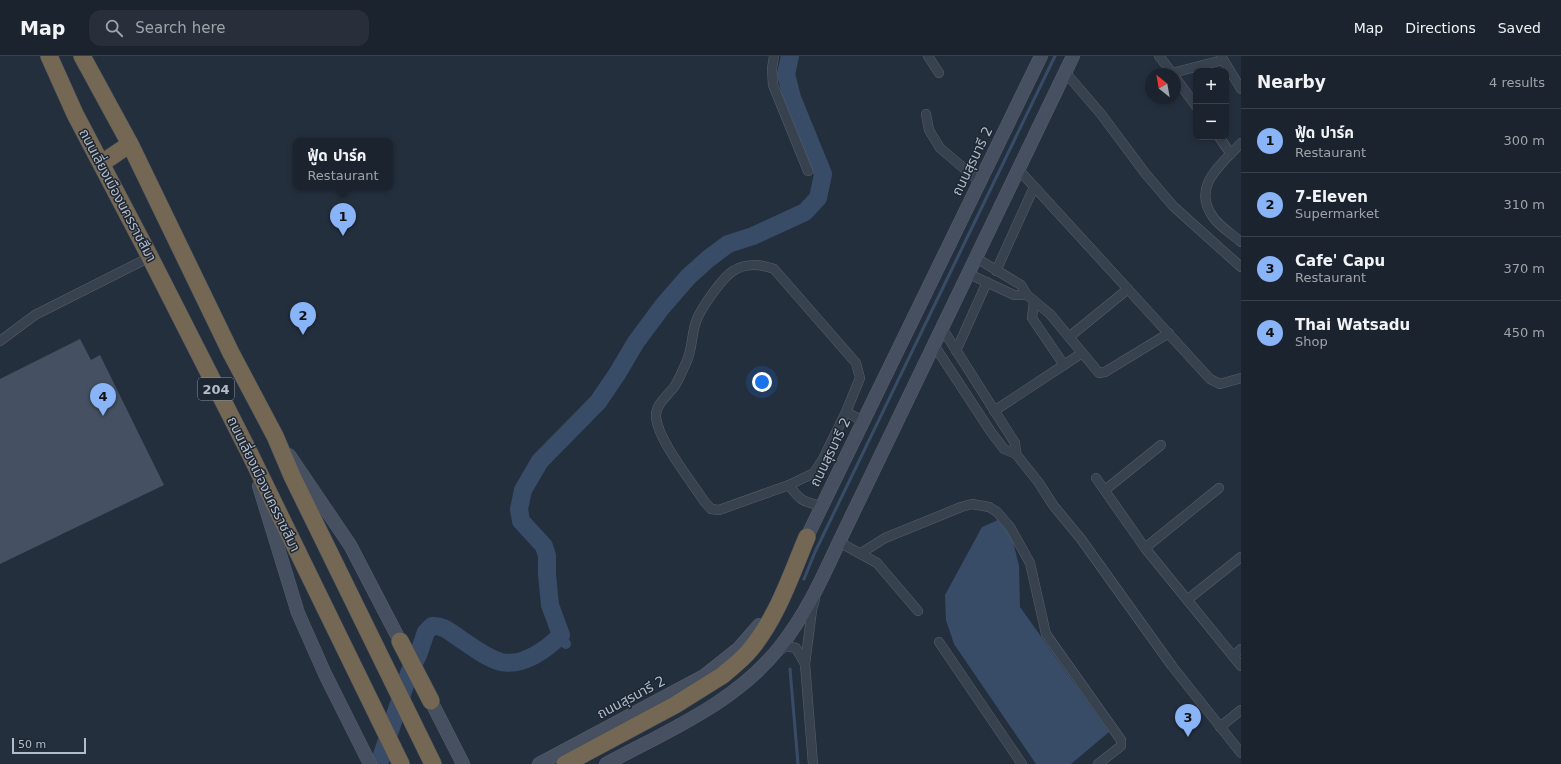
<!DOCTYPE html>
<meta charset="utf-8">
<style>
:root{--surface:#1b232e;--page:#282f3a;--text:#f1f3f6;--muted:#a0a4aa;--line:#39404a;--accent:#8ab4f8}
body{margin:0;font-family:"DejaVu Sans","Noto Sans Thai",sans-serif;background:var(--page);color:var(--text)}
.controls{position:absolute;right:12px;top:12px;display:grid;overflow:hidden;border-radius:8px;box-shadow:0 2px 6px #0003}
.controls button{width:36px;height:36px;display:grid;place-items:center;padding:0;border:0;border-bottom:1px solid var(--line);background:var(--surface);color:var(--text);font:20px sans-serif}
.compass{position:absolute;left:1145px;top:12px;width:36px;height:36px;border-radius:50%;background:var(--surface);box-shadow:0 2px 6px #0003;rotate:329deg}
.scale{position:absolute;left:12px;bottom:10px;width:74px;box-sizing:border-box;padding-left:4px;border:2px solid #b4bcc9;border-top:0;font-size:11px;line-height:14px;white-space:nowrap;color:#b4bcc9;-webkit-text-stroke:3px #1d2633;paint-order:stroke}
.you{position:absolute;left:762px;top:326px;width:14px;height:14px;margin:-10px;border:3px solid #fff;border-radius:50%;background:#1a73e8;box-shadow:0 0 0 6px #1a73e833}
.badge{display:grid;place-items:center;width:26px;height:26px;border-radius:50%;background:var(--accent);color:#111;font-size:13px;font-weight:700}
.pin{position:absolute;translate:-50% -33px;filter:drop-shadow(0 1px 2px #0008)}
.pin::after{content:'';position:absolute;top:21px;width:14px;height:12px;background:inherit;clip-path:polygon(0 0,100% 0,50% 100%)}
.popup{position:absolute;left:293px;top:82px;width:100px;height:52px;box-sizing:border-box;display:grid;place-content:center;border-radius:8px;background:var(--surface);filter:drop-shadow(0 1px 3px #0005);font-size:13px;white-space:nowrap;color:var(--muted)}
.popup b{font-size:15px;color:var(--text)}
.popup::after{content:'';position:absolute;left:50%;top:100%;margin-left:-8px;border:8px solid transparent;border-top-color:var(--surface)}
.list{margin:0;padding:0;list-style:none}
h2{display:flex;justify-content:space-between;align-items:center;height:52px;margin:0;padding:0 16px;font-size:17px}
h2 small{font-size:13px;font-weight:400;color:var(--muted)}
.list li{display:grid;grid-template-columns:26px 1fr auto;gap:12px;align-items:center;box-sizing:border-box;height:64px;padding:0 16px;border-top:1px solid var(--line)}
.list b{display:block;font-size:15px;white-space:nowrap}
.list p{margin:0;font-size:13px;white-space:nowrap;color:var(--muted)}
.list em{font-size:13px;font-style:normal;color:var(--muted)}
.icon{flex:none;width:22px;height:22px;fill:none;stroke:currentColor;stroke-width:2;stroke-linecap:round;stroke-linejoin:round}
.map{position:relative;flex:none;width:1241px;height:708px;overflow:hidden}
header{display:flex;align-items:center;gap:24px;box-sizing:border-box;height:56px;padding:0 20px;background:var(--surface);border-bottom:1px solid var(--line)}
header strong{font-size:19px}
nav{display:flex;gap:22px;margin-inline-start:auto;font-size:14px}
.search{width:280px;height:36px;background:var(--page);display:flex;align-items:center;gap:10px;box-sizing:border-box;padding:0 14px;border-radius:12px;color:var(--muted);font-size:15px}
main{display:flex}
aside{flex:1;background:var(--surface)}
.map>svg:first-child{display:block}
.water{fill:#394c67}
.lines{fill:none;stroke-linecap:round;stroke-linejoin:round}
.stream{stroke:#394c67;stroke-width:3}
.canal{stroke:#394c67;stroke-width:10}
.river{stroke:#394c67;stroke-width:18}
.building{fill:#455162}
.street-casing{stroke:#565f6c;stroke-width:10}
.secondary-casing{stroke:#565f6c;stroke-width:14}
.highway-casing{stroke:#434c59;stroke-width:18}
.street{stroke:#38414e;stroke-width:9}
.secondary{stroke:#465061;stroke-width:13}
.highway{stroke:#746855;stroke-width:17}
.highway-bridge-casing{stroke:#434c59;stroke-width:18;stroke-linecap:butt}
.highway-bridge{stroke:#746855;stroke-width:17}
.labels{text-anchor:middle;stroke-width:3;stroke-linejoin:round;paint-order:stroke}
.shield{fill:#1d2633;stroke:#878f9c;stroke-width:1}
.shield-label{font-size:13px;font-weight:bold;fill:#b4bcc9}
.street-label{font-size:14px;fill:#b4bcc9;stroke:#1d2633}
</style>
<header>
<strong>Map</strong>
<div class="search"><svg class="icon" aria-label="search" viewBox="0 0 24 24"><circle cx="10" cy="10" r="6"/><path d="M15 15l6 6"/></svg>Search here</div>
<nav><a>Map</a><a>Directions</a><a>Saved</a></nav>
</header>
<main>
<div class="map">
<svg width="1241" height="708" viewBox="0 0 1241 708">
<rect width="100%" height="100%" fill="#242f3e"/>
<!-- water -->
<polygon class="water" points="998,464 1011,477 1019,510 1020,551 1109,676 1071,708 1036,708 954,588 946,564 945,539 982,471"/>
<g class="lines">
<!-- stream -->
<g class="stream">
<polyline points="804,523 815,496 1055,0"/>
<polyline points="790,613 798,708"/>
</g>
<!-- canal -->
<polyline class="canal" points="561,579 566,588"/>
<!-- river -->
<path class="river" d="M379,708L409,617L418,599L426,576L432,570C443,569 450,576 459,582C471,590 486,602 501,606C523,611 547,593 561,579L550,549L547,518V500L544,490L521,465L519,453L523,434L540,405L598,346L617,318L636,286L662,251L688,221L708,203L728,188L753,180L805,156L818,142L823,118L792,42L786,18L790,0"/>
</g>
<!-- building -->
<polygon class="building" points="80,283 91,304 100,299 164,429 0,508 0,323"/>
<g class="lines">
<defs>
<g id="street">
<polyline points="774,0 772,13 773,29 808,115"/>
<polyline points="928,0 939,17"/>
<polyline points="1159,0 1173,18"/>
<polyline points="1221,0 1241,33"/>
<polyline points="1065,16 1101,58 1145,117 1173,150 1241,211"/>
<polyline points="1172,17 1223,4"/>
<polyline points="1175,21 1196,50"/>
<polyline points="926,58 929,74 940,92 980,126"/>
<polyline points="1219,81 1231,98"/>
<path d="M1241,87C1221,109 1191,130 1213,161C1220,171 1232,178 1241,186"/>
<polyline points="1019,114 1210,323 1220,328 1241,322"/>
<polyline points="976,202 1021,229 1027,239 1050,258 1099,317 1105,316 1169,277"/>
<polyline points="996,215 1034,131"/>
<polyline points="969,218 1014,239 1027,239"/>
<polyline points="1034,245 1032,262 1064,309"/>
<polyline points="942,272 1015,387 1016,398"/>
<polyline points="1069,281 1128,233"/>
<polyline points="0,285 35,259 150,201"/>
<polyline points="934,289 991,376 1004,393 1016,398 1039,427 1053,449 1081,483 1172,610 1241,697"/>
<polyline points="956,295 987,226"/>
<polyline points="994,355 1082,297"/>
<path d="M846,356L823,403L814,417L789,429L719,454L711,453L704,445C691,425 658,384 656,361C655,349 667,340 674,331C679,324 682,315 686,307C693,293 691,277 697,263C702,251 722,222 733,215C745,207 761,208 774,213L856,307L860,322L846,356L863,365"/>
<polyline points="1096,422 1145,492 1241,610"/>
<path d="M789,429C800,445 804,446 822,450"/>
<polyline points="1105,434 1161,389"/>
<polyline points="839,486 877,507 918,555"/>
<polyline points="1145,492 1219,432"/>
<polyline points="861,497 885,482 961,451 972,448 989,451 997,456 1010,471 1030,507 1046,578 1121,684 1121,690 1098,708"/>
<polyline points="1187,544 1241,501"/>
<polyline points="939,586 1022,708"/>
<polyline points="779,595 786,590 796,592 805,608 812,554 815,543"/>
<polyline points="1233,600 1241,593"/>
<polyline points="805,608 813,708"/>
<polyline points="1220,671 1241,654"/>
</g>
<g id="secondary">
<polyline points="289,399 350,489 400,585"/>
<polyline points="259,430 298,557 325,618 370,708"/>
<polyline points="803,489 1041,0"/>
<polyline points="431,645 463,708"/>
<polyline points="539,708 704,620 738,593 759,569"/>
<path d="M606,708C667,675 735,647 779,592C805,560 822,523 839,486L1073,0"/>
</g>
<g id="highway">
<polyline points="49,0 75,58 150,201 250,398 401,708"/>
<polyline points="82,0 130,88 231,297 275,380 292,420 433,708"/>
<polyline points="102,107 130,88"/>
<polyline points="400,585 431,645"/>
<path d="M723,619C732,611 742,604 750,594C777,562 791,519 807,481"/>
</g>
</defs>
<!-- street casing -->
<use href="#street" class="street-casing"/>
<!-- secondary casing -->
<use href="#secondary" class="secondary-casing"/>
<!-- highway casing -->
<use href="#highway" class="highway-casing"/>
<!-- street -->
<use href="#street" class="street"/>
<!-- secondary -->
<use href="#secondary" class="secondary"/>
<!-- highway -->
<use href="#highway" class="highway"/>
<defs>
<polyline id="highway-bridge" points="565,708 675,649 723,619"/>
</defs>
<!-- highway-bridge casing -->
<use href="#highway-bridge" class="highway-bridge-casing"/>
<!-- highway-bridge -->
<use href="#highway-bridge" class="highway-bridge"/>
</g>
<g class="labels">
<!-- shield labels -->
<rect class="shield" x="198" y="322" width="36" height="22" rx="3"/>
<g class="shield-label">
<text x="216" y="338">204</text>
</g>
<!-- street labels -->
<g class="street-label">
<text transform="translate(972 105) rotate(-64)" y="5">ถนนสุรนารี 2</text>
<text transform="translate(118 139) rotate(62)" y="5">ถนนเลี่ยงเมืองนครราชสีมา</text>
<text transform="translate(830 396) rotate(-64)" y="5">ถนนสุรนารี 2</text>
<text transform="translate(264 428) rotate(64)" y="5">ถนนเลี่ยงเมืองนครราชสีมา</text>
<text transform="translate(631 641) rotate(-28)" y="5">ถนนสุรนารี 2</text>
</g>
</g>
</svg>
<div class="controls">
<button>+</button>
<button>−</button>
</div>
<svg class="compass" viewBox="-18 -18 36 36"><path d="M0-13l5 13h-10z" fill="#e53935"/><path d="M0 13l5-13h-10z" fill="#a0a4aa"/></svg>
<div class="scale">50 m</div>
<div class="you"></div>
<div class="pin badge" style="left:343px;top:180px">1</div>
<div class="popup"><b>ฟู้ด ปาร์ค</b>Restaurant</div>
<div class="pin badge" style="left:303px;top:279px">2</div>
<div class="pin badge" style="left:1188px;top:681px">3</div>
<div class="pin badge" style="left:103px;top:360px">4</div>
</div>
<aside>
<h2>Nearby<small>4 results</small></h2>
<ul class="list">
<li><span class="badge">1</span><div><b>ฟู้ด ปาร์ค</b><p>Restaurant</p></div><em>300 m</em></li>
<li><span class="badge">2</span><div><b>7-Eleven</b><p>Supermarket</p></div><em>310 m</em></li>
<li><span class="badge">3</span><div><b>Cafe' Capu</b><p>Restaurant</p></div><em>370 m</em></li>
<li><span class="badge">4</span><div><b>Thai Watsadu</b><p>Shop</p></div><em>450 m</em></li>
</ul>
</aside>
</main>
